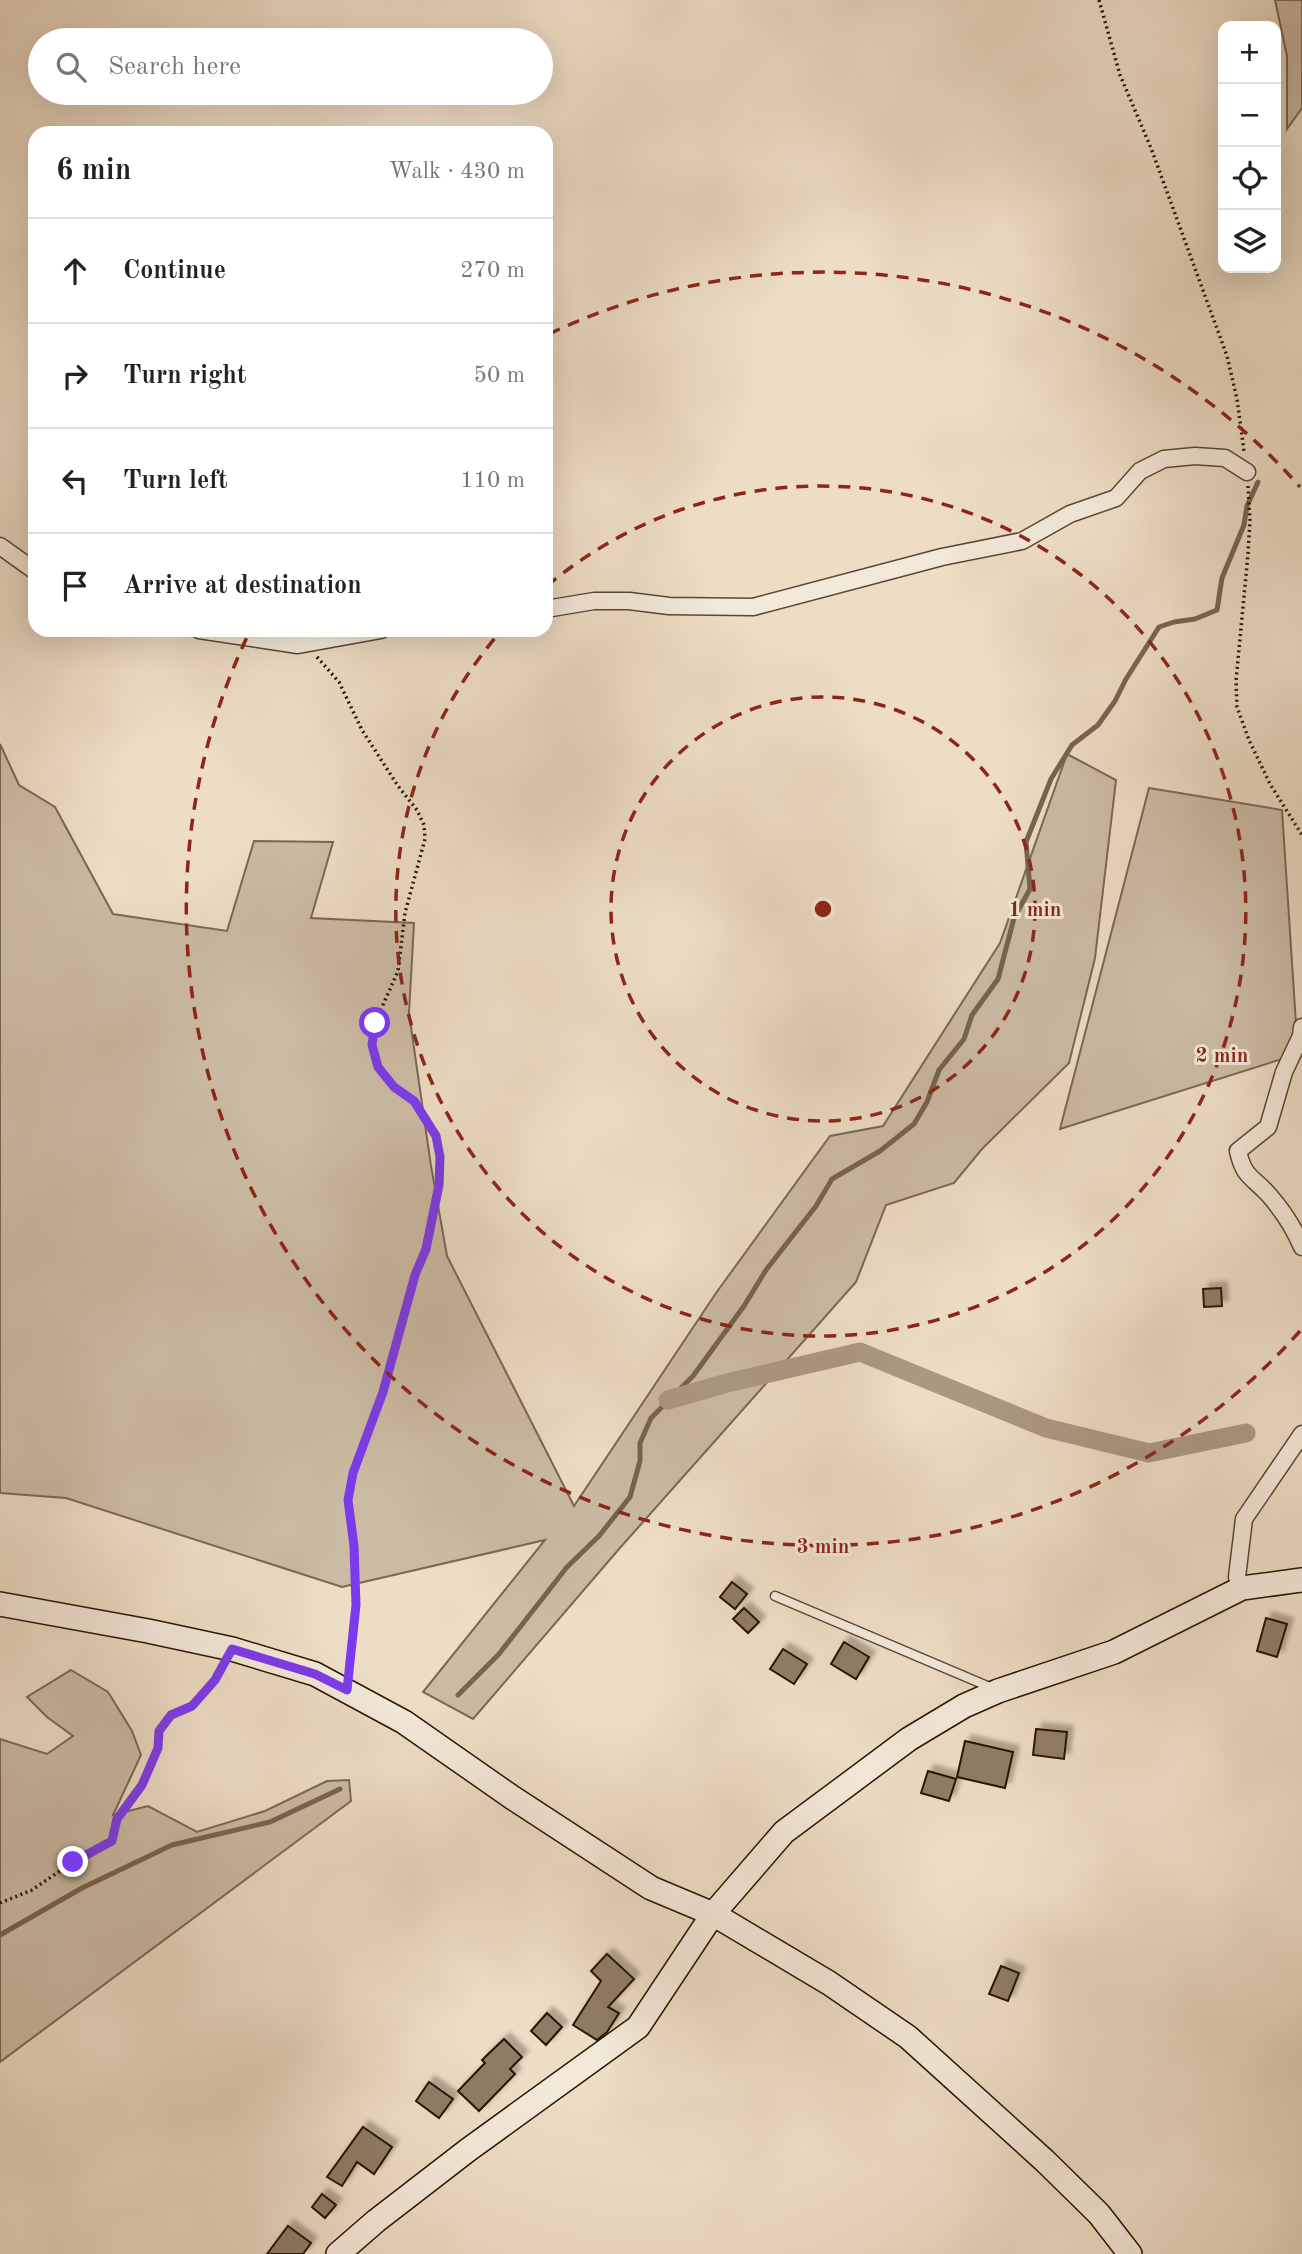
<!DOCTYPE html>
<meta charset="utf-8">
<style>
:root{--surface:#fff;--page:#f2f2f2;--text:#222;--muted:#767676;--line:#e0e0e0}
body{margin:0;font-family:"Old Standard TT",serif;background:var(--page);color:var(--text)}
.controls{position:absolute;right:21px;top:21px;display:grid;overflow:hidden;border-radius:14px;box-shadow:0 7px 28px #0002}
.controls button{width:63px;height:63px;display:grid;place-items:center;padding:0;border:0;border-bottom:2px solid var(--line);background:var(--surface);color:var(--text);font:35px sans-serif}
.stop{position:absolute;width:21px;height:21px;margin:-16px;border:5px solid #7c3aed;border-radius:50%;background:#fff}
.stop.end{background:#7c3aed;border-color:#fff;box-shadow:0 2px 7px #0008}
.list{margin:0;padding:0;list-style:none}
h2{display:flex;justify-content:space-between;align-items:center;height:91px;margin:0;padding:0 28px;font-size:30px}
h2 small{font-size:23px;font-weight:400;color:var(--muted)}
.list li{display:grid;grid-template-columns:46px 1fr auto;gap:21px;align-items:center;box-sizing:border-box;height:105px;padding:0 28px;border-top:2px solid var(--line)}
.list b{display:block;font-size:26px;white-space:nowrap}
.list em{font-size:23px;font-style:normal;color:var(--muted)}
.icon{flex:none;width:38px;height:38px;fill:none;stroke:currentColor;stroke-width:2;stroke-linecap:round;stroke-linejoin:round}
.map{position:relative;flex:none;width:1302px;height:2254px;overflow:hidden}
.search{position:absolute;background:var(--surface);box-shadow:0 7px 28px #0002;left:28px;top:28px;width:525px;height:77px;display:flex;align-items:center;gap:18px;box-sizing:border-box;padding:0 24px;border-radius:38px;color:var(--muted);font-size:26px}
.panel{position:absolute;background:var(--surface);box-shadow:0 7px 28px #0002;left:28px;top:126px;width:525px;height:511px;border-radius:21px}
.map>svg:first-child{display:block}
.green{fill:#cbbba4;stroke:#796852;stroke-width:2}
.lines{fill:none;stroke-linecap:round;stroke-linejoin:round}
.stream{stroke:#76644e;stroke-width:5}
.canal{stroke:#aa9982;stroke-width:19}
.building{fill:#8e7d66;stroke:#271500;stroke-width:2;filter:url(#shadow)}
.lane-casing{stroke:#584731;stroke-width:11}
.street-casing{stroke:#584731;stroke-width:19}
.secondary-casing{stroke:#271500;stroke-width:26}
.path{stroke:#271500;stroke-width:3.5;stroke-dasharray:2 3.5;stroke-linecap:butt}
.lane{stroke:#f3e9d9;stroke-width:8}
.street{stroke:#f3e9d9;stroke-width:16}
.secondary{stroke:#f3e9d9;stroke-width:23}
.route{stroke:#7c3aed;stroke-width:9}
.ring{fill:none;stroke:#8f2418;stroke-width:3.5;stroke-dasharray:12 9}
.centre{fill:#8f2418;stroke:#f3e9d9;stroke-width:3.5}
.ring-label{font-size:21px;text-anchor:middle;font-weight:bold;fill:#8f2418;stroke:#f3e9d9;stroke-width:6;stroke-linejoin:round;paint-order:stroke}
</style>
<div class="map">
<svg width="1302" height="2254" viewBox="0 0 1302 2254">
<defs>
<filter id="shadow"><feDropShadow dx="6" dy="-6" stdDeviation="2" flood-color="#0004"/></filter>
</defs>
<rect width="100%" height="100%" fill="#edddc5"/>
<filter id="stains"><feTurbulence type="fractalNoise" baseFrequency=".00286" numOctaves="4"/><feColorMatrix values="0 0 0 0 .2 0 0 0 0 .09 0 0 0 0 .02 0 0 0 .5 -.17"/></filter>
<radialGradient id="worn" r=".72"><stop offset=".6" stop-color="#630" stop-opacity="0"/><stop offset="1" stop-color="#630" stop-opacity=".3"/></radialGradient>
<!-- green -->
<g class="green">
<polygon points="1275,0 1302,0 1302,108 1287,129 1287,56"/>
<polygon points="0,744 19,785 55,807 113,914 227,931 254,841 333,842 311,918 414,923 409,1013 431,1166 447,1256 574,1506 716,1293 830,1136 883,1126 1000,943 1067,754 1116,780 1095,958 1069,1063 982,1149 954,1183 886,1205 856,1282 619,1549 473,1719 423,1692 545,1540 342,1587 66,1498 0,1493"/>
<polygon points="1149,788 1282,810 1298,1054 1060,1129"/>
<polygon points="71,1670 108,1692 132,1731 141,1755 113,1815 148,1806 197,1832 265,1811 327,1781 349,1780 351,1801 0,2062 0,1739 47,1754 73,1736 47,1717 27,1697"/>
</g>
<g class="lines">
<!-- stream -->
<g class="stream">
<polyline points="458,1695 499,1654 567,1567 599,1536 630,1497 640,1461 640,1443 651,1418 693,1376 744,1306 766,1270 816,1206 832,1179 880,1151 914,1124 927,1102 939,1070 964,1039 972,1015 998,979 1014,918 1030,889 1026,842 1051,779 1072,745 1098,725 1115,701 1126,679 1159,627 1174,622 1195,619 1217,610 1222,578 1244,525 1247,506 1258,482"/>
<polyline points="0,1935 82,1888 172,1845 270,1822 340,1789"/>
</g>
<!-- canal -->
<polyline class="canal" points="668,1400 727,1383 860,1352 1046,1428 1149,1453 1246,1433"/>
</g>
<!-- building -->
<g class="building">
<polygon points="1221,1288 1222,1306 1204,1307 1203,1289"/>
<polygon points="732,1582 747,1594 735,1609 720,1597"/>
<polygon points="744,1608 759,1622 748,1633 733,1619"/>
<polygon points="1266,1618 1287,1624 1277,1657 1257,1651"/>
<polygon points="844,1642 869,1657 856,1679 831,1664"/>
<polygon points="783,1649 807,1664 794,1684 770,1669"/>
<polygon points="1036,1729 1067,1732 1064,1759 1033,1755"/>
<polygon points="965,1741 1013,1752 1005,1788 957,1777"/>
<polygon points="928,1771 956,1779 949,1801 921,1793"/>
<polygon points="607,1954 634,1979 608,2007 619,2013 607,2032 597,2040 573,2025 601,1981 591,1971"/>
<polygon points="1001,1966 1019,1973 1008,2001 989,1994"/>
<polygon points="547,2013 562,2027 546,2045 531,2031"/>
<polygon points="504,2039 522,2057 510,2069 515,2074 479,2111 458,2091 485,2063 482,2060"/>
<polygon points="429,2082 453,2099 439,2118 416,2101"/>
<polygon points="363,2127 392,2147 374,2174 357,2162 342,2186 327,2177"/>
<polygon points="322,2194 336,2205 325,2218 312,2207"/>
<polygon points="288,2226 311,2243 303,2254 267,2254"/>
</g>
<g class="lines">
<defs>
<polyline id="lane" points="775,1596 992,1688"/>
<g id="street">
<polyline points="0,546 35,571"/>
<polyline points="546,609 594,601 629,601 669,606 753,607 942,557 1022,541 1070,514 1116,498 1140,471 1164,459 1195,456 1225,458 1247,472"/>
<polyline points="199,630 298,645 381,630"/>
<path d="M1302,1027L1301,1036L1284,1072L1268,1127L1238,1151C1244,1178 1252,1176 1269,1195C1283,1211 1294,1228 1302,1247"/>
<polyline points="1242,1588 1237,1577 1244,1519 1302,1434"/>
</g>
<g id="secondary">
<polyline points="0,1604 148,1631 232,1649 315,1674 404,1722 513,1798 651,1888 713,1914 829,1983 908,2037 1045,2161 1099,2214 1130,2254"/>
<polyline points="338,2254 376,2221 468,2150 638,2027 713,1914 784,1832 909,1739 964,1706 998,1691 1114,1652 1242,1588 1302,1580"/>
</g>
</defs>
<!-- lane casing -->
<use href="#lane" class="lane-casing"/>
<!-- street casing -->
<use href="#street" class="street-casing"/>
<!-- secondary casing -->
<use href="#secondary" class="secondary-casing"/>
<!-- path -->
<g class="path">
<polyline points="1099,0 1120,75 1151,148 1227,356 1237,399 1244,451"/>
<polyline points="1248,486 1250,520 1248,554 1236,681 1237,707 1249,740 1270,784 1302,835"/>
<polyline points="317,657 339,682 362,730 398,786 417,810 424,825 425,839 405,913 398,971 375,1023 372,1045 378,1067 394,1087 414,1101 436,1136 440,1157 439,1185 426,1249 415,1275 383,1393 353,1473 348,1500 354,1546 356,1605 349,1670"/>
<polyline points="0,1903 32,1890 73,1862 112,1841 117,1819 142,1785 158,1748 159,1731 171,1715 192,1706 215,1680 222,1666"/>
</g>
<!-- lane -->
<use href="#lane" class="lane"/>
<!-- street -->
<use href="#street" class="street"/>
<!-- secondary -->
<use href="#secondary" class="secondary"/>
</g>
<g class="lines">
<!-- route -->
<polyline class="route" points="73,1862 112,1841 117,1819 142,1785 158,1748 159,1731 171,1715 192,1706 215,1680 232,1649 315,1674 347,1690 356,1605 354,1546 348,1500 353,1473 383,1392 415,1275 426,1249 439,1185 440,1157 436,1136 414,1101 394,1087 378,1067 372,1045 375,1023"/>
</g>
<!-- distance rings -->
<g class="ring">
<circle cx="823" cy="909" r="212"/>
<path d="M547 586A425 425 0 1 1 502 630"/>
<path d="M1300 1331A637 637 0 0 1 248 635M549 334A637 637 0 0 1 1300 487"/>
</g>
<circle cx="823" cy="909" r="10" class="centre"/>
<g class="ring-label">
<text x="1035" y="916">1 min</text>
<text x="1222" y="1062">2 min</text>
<text x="823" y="1553">3 min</text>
</g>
<rect width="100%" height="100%" filter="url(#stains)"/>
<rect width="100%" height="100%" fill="url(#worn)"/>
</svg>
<div class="controls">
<button>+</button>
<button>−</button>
<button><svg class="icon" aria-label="locate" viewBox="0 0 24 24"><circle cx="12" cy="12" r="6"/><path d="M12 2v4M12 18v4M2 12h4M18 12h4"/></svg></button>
<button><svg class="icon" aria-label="layers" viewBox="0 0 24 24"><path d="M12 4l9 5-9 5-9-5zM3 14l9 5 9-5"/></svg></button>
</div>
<div class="stop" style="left:375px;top:1023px"></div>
<div class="stop end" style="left:73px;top:1862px"></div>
<div class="search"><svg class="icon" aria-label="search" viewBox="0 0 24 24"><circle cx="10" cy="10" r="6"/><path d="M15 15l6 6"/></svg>Search here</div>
<section class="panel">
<h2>6 min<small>Walk · 430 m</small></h2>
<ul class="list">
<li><svg class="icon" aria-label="ahead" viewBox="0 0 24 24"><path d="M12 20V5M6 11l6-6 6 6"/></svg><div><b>Continue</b></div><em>270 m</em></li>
<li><svg class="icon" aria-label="right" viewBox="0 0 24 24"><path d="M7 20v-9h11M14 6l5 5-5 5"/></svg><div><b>Turn right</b></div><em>50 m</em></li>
<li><svg class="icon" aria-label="left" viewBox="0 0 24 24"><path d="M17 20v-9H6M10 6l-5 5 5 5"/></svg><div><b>Turn left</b></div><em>110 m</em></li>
<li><svg class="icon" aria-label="arrive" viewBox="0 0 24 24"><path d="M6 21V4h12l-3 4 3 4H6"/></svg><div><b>Arrive at destination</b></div></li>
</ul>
</section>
</div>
